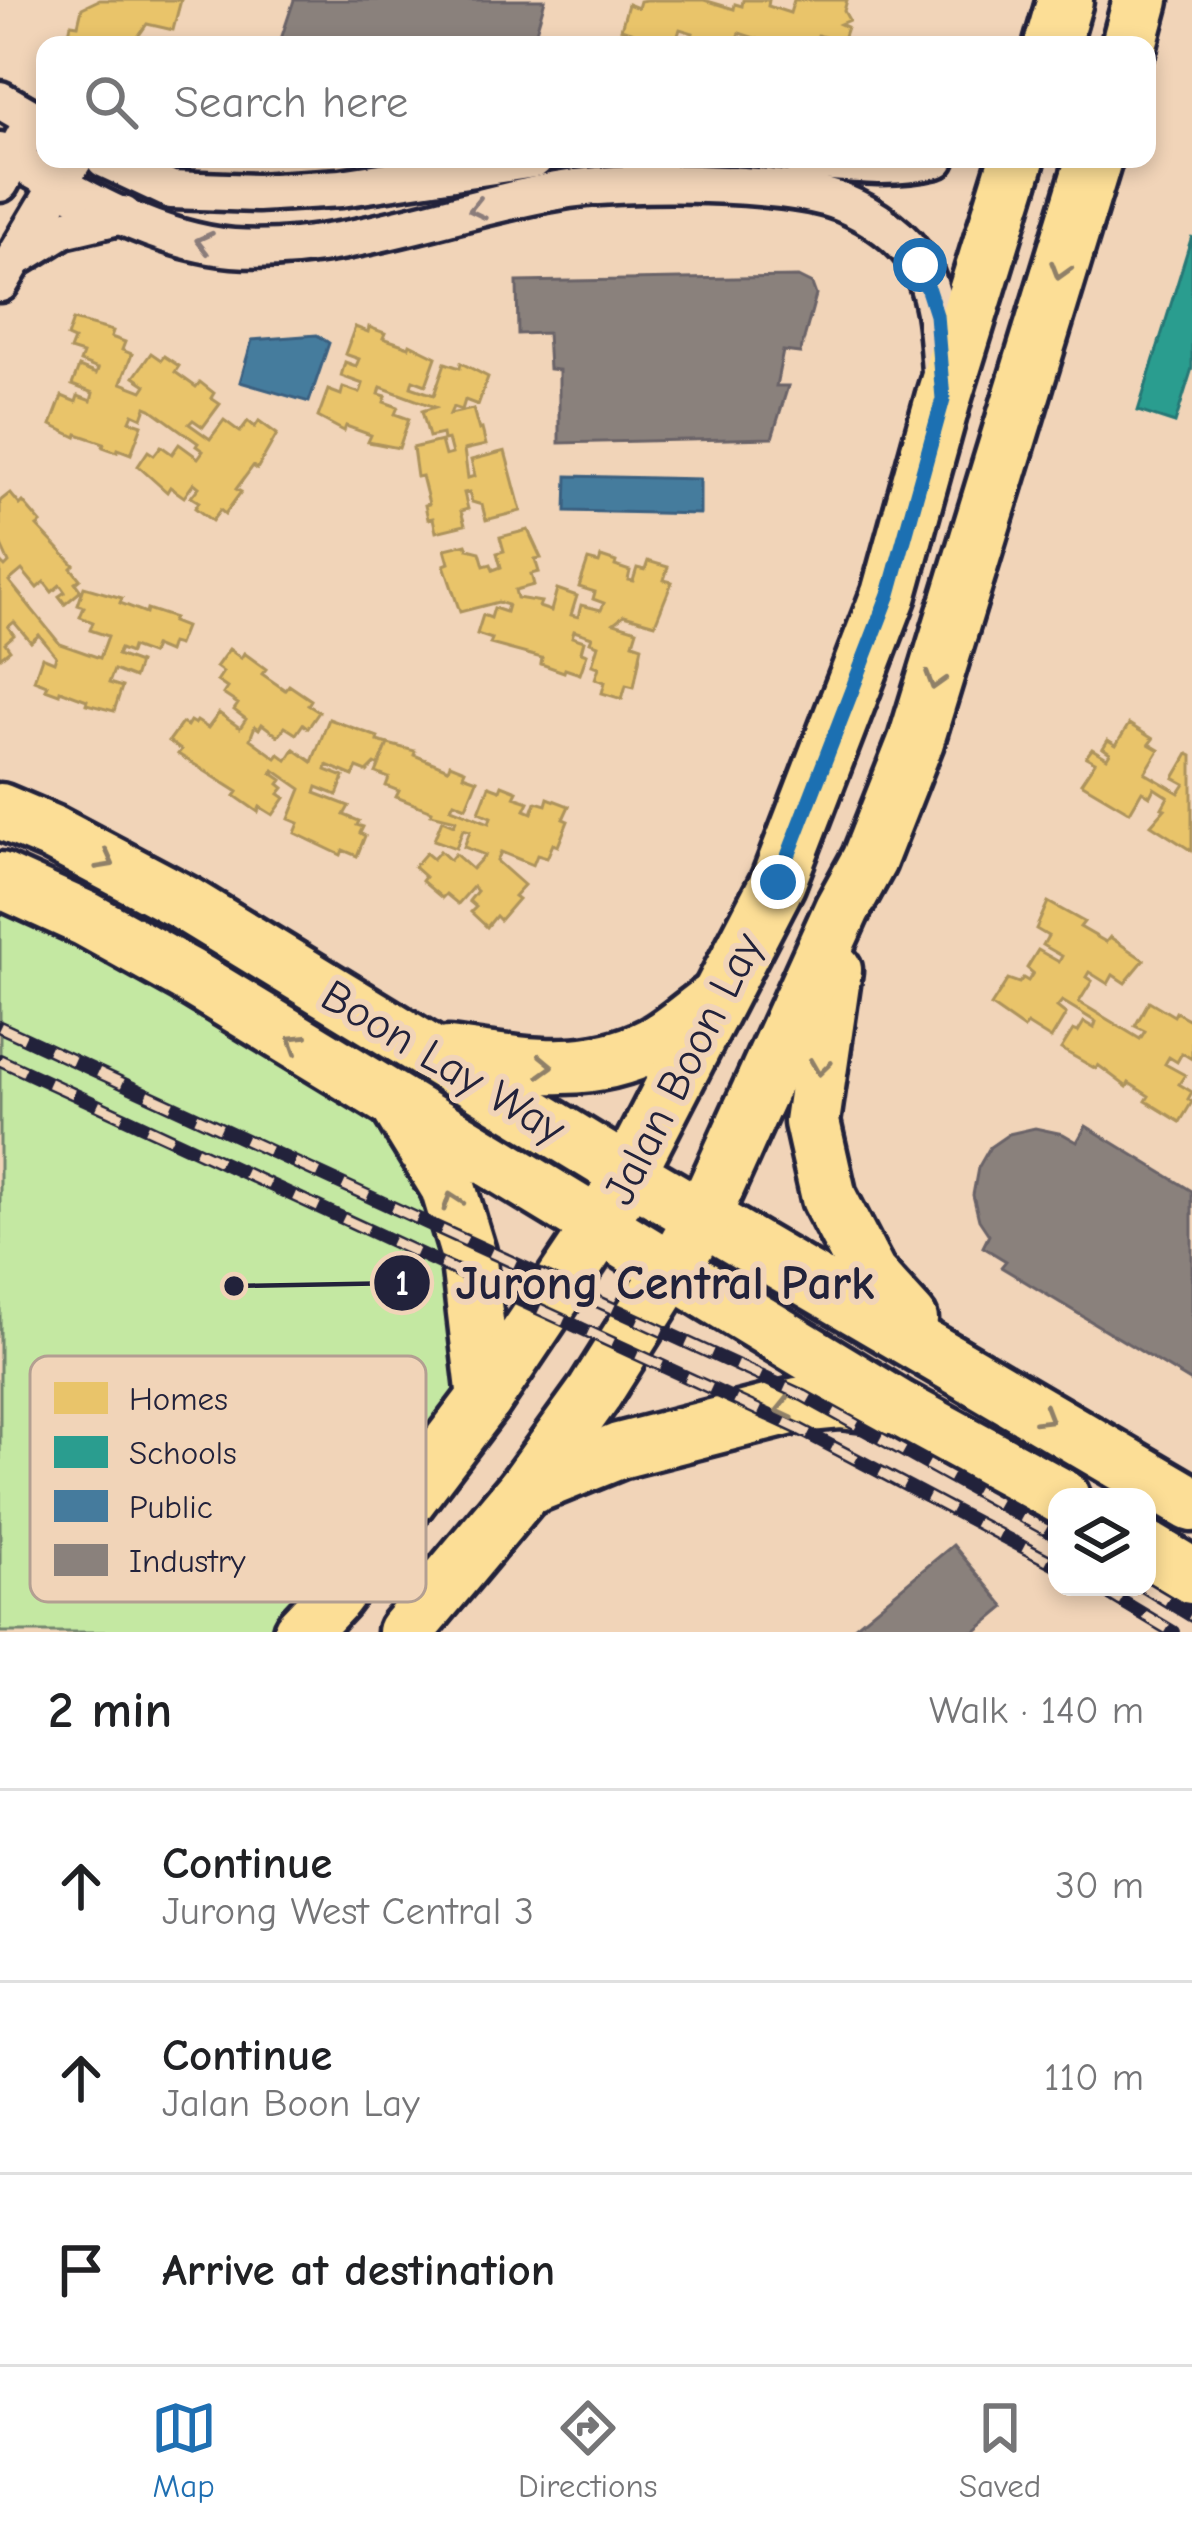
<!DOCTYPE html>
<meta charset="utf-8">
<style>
:root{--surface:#fff;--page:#f2f2f2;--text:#202124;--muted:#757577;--line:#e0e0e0;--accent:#1f6fb2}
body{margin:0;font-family:"Comic Neue",sans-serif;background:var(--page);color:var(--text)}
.controls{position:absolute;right:36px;bottom:36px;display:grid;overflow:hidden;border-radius:24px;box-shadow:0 6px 18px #0003}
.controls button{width:108px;height:108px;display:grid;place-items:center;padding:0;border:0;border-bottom:3px solid var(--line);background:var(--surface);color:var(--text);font:60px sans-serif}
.stop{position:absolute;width:36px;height:36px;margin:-27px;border:9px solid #1f6fb2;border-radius:50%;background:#fff}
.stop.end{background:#1f6fb2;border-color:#fff;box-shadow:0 3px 12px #0008}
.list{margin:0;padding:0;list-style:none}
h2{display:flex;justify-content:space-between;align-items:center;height:156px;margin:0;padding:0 48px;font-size:51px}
h2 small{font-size:39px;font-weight:400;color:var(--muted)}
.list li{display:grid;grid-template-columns:78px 1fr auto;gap:36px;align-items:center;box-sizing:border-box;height:192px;padding:0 48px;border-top:3px solid var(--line)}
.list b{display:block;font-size:45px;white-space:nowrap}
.list p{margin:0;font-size:39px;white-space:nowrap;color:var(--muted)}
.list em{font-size:39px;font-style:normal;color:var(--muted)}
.icon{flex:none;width:66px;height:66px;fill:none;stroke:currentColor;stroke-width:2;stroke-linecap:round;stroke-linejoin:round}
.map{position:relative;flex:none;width:1192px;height:1632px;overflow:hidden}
.search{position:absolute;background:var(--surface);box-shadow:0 6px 18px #0003;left:36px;right:36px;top:36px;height:132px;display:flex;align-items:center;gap:30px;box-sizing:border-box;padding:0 42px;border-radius:24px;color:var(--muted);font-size:45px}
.sheet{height:732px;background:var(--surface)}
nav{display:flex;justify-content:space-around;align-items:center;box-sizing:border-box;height:168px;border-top:3px solid var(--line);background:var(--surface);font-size:33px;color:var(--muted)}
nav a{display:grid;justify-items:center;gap:6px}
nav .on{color:var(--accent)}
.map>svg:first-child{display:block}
.green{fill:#c4e8a2;stroke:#73856e;stroke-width:3}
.homes{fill:#e9c46a;stroke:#ad935c;stroke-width:3}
.schools{fill:#2a9d8f;stroke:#287876;stroke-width:3}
.public{fill:#457b9d;stroke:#3a6080;stroke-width:3}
.industry{fill:#8a817c;stroke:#6b6468;stroke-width:3}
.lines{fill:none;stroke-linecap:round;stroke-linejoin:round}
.street-casing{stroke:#22223b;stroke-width:45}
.primary-casing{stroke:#22223b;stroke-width:63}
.street{stroke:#f1d4b8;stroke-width:36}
.primary{stroke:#fcde96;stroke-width:54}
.rail-casing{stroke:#22223b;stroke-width:14}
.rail{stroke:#f1d4b8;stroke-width:9;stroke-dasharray:27;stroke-linecap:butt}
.oneway{stroke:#8a7b7a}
.oneway2{stroke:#8f8068}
.route{stroke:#1f6fb2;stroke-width:15}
.labels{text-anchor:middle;stroke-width:12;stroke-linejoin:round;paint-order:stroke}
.street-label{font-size:45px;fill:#22223b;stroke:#f1d4b8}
.key{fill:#f1d4b8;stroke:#b39f92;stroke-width:3}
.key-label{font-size:33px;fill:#22223b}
.leader{fill:none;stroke:#22223b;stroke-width:4.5}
.callout-dot{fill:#22223b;stroke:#f1d4b8;stroke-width:4.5}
.mark-label{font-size:36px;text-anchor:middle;font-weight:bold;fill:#fff}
.callout-label{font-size:48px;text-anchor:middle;font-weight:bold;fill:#22223b;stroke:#f1d4b8;stroke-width:12;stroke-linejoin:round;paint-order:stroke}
</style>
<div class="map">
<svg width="1192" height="1632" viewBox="0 0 1192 1632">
<rect width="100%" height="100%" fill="#f1d4b8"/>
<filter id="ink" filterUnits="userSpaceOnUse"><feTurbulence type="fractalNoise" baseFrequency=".00833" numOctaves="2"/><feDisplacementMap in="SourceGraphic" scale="24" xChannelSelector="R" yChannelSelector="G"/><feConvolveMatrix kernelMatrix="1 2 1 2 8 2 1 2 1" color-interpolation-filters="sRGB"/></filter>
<g filter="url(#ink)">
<!-- green -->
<polygon class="green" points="0,883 393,1106 473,1318 454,1425 280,1632 0,1632"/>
<!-- homes -->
<g class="homes">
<polygon points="99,0 181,0 173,30 147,24 132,45 67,42 71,24 78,25 82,8"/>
<polygon points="646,0 704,0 734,9 735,4 742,6 743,0 769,0 768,6 790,13 794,0 847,0 844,11 849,20 840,24 847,27 842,42 818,35 816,41 823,45 776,45 739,33 735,45 689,45 693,33 680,29 675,45 658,45 659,41 650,45 646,37 621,29 628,4 638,8 640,1"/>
<polygon points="73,320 113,331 111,337 125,342 122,350 132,354 121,383 142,391 146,385 134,377 151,353 161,360 164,356 179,366 175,372 196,387 200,382 214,393 211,398 220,404 203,427 193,420 189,424 210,439 224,420 240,432 248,421 255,427 259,421 277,434 257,469 253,466 236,489 241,492 225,514 220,510 212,521 195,508 199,502 191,497 199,487 194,483 184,497 170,487 167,492 138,466 148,451 154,455 161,446 172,454 179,444 198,458 203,451 196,446 198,443 151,409 146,407 142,418 133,414 130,421 142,425 131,454 118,449 117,452 103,447 104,443 77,434 76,437 51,425 62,396 76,402 78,396 91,401 93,393 72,385 79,367 96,374 98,369 80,362 83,354 70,350 74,340 67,337"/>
<polygon points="355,327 368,332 369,327 385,333 383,338 409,347 410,344 436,357 426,385 413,380 411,387 434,395 445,363 460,368 461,363 488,377 478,405 465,400 462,410 453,407 450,414 473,409 479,430 482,429 486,445 464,450 468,478 475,476 471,460 505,451 521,511 486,520 482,505 472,502 469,492 464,493 468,509 461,511 465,525 436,532 433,518 428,519 425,505 429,504 422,476 417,477 413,448 441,441 445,456 452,454 448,439 443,440 442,434 429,437 422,411 435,407 381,387 379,394 386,396 384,402 398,407 395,414 409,419 399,448 368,442 371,435 346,426 344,431 318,417 328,390 341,395 343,387 360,393 363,384 341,376 345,362 356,366 359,359 345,354"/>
<polygon points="10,493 20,505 23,502 41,523 37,526 74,565 71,568 80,579 75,583 81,591 65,604 59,596 65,592 60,585 52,592 44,582 37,588 22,570 9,581 60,644 100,658 108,636 90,630 93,622 80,617 84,607 78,605 84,587 122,598 120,603 146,613 147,609 174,618 172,622 185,627 178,645 171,643 168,652 154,646 151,654 132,647 130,653 120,649 117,655 139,663 134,678 114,670 109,683 122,687 114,711 86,704 87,700 60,690 59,694 45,689 47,685 34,680 42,657 54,662 56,656 39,635 31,642 14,622 8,627 14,635 5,643 10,650 0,658 0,562 5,567 9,563 0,543 0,501"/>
<polygon points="528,530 541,558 535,559 539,572 531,574 534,585 515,590 517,598 541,602 539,607 551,611 557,589 577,596 571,615 578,617 581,605 601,610 604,603 593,599 595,592 579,587 588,560 599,563 601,557 616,562 615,566 630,571 628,580 633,581 637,568 645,570 648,561 668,567 664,580 672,582 655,624 624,615 614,623 637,630 633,643 642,646 634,687 626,685 622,699 602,693 605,682 595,679 599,667 592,665 598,645 590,642 592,637 574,631 572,637 584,641 581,652 587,654 580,674 565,669 564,672 541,664 542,658 490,644 492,639 477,634 483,615 491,618 494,608 506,612 508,605 498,602 460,612 444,565 449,563 445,549 466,544 468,549 480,552 484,566 491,564 493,570 501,567 497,553 504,551 500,537"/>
<polygon points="229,649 241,658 244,653 266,669 262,674 285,690 289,685 311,700 308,705 319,712 308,728 303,724 296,734 285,727 278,736 262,724 259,729 255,726 250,739 276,758 279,754 287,760 294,749 312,762 329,719 378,737 377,741 388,744 379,766 375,764 367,772 357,768 353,776 327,765 326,770 344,777 337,795 317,787 315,793 349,806 344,815 359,821 357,825 363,827 360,833 365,836 357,856 343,850 341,855 295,833 299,823 289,819 301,789 274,770 272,773 282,780 279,784 284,788 279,794 285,798 273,815 260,807 258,812 235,796 238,792 178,754 181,750 169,741 182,723 187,726 190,721 195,724 197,721 208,728 219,713 240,728 246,719 234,710 238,704 223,694 227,688 217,681 223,672 216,667"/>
<polygon points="1129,724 1153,739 1149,744 1159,750 1145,773 1179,793 1185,784 1174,778 1188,754 1192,756 1192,851 1151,825 1165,809 1162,808 1168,797 1154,788 1150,796 1142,791 1130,812 1081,783 1095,762 1086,757 1092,749 1107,758 1110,753 1103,748 1108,740 1116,745"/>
<polygon points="388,744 415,751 414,755 448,769 450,764 465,770 463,775 477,780 466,807 454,802 451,808 489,823 491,817 479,812 489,786 500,790 502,785 517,791 514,797 529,802 525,810 532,813 536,802 546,805 548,798 569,806 563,819 568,821 558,846 553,844 547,858 537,855 533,865 501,852 497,861 524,885 514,896 518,899 500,920 496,916 487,927 471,912 476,907 469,901 477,891 473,887 458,904 446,894 442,898 422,881 425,877 414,867 426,853 433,859 440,851 450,860 455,854 472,869 485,855 464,847 470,831 463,829 456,848 434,840 442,820 454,825 456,820 431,814 432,811 396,797 399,791 386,786 389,778 376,773"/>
<polygon points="1048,902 1084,922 1080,927 1106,942 1110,937 1144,960 1125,983 1113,975 1108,984 1089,972 1086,977 1092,981 1079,1002 1140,1039 1145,1031 1135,1026 1149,1001 1174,1016 1176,1012 1192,1021 1192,1059 1182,1053 1177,1062 1169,1057 1165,1064 1185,1075 1179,1084 1192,1092 1188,1099 1192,1102 1180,1122 1146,1101 1149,1096 1129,1083 1127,1087 1098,1065 1096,1069 1061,1049 1073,1030 1078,1032 1084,1022 1094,1028 1096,1022 1077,1010 1062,1001 1057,1007 1066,1014 1051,1039 1027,1024 1024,1029 991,1006 1008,979 1019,983 1023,978 1028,981 1033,973 1027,968 1038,950 1059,962 1062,956 1043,945 1048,936 1036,929"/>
</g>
<!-- schools -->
<polygon class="schools" points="1192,236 1192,368 1175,423 1138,411"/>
<!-- public -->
<g class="public">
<polygon points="317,335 329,343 309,402 240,382 252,340"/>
<polygon points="567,476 700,479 700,514 566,511"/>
</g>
<!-- industry -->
<g class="industry">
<polygon points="294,0 545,0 532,45 279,45"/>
<polygon points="798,277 812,284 816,295 800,353 783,351 776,386 788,386 772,438 559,443 559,370 549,369 547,333 518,334 517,282"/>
<polygon points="1086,1126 1192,1191 1192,1382 1001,1267 1006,1261 983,1247 989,1235 979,1220 973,1195 978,1168 990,1147 1009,1134 1035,1128 1063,1134 1077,1142"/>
<polygon points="953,1545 1005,1607 975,1632 848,1632"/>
</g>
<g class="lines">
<defs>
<g id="street">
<polyline points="0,100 45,126"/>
<path d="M0,151C70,191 151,241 233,248C342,256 457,207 563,190C625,180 787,180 843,203C872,215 904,237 920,265C937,296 938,337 941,371"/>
<polyline points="105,159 171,190 257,193 341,188 534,159"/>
<path d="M800,159C846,163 890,170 936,159"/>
<polyline points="0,183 33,120"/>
<polyline points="21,255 63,229 123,215"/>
<polyline points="0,283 74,159"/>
</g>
<g id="primary">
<polyline points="1052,45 1065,0"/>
<polyline points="1129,45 1141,0"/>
<polyline points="0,811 52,833 184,903 630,1175 1192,1504"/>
<polyline points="0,880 86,919 187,975 899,1408 1062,1497"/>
<polyline points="834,970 812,1122 829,1198 869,1275 910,1320"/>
<path d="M448,1055C518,1064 586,1079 652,1045C673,1034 693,1015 713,1001"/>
<polyline points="401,1110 448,1187 468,1253 485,1398"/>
<polyline points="525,1489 619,1451 798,1405 840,1401 891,1407"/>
<polyline points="1147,1549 1192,1576"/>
<polyline points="301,1632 334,1597 485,1398 600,1227 778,882 889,594 943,399 1017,159"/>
<polyline points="405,1632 525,1489 595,1392 673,1268 703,1216 842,909 869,860 916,741 1094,159"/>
</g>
</defs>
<!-- street casing -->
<use href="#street" class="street-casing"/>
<!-- primary casing -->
<use href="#primary" class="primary-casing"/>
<!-- street -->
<use href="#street" class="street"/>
<!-- primary -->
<use href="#primary" class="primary"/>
<defs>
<g id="rail">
<polyline points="0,1027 804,1396 1057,1536"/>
<polyline points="0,1060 799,1429 1057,1565"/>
<polyline points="1098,1587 1173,1632"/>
<polyline points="1144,1587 1192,1616"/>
</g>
</defs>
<!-- rail casing -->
<use href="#rail" class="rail-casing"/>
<!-- rail -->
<use href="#rail" class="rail"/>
</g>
<!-- one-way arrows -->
<defs><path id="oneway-chevron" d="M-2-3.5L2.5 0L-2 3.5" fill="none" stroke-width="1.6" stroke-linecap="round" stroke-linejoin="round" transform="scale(3)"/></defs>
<g class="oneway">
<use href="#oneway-chevron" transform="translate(477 209) rotate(167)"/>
<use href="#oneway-chevron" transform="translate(204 242) rotate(-166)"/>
</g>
<g class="oneway2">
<use href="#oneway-chevron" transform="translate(1060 271) rotate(107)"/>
<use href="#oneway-chevron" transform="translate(935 681) rotate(107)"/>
<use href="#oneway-chevron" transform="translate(106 861) rotate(28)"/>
<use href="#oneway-chevron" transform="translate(296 1042) rotate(-148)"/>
<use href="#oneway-chevron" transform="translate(545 1066) rotate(2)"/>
<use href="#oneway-chevron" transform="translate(820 1067) rotate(98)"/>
<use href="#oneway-chevron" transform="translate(452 1201) rotate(-109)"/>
<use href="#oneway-chevron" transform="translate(784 1409) rotate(167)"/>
<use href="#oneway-chevron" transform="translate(1045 1417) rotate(31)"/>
</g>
</g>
<g class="lines" filter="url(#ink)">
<!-- route -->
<polyline class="route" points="778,882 889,594 943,399 936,315 920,265"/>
</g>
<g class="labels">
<!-- street labels -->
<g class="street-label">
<text transform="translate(444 1061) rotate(31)" y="16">Boon Lay Way</text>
<text transform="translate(682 1068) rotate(-63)" y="16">Jalan Boon Lay</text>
</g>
</g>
<!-- legend -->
<rect x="30" y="1356" width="396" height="246" rx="18" class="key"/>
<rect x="54" y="1382" width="54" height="32" fill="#e9c46a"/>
<rect x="54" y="1436" width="54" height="32" fill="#2a9d8f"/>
<rect x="54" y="1490" width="54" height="32" fill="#457b9d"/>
<rect x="54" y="1544" width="54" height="32" fill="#8a817c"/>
<g class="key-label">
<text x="129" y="1410">Homes</text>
<text x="129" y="1464">Schools</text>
<text x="129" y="1518">Public</text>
<text x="129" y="1572">Industry</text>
</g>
<!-- callouts -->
<path class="leader" d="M234 1286L402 1283"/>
<g class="callout-dot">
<circle cx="234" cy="1286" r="12"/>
<circle cx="402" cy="1283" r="30"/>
</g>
<g class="mark-label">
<text x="402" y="1295">1</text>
</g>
<g class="callout-label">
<text x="665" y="1299">Jurong Central Park</text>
</g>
</svg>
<div class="controls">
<button><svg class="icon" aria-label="layers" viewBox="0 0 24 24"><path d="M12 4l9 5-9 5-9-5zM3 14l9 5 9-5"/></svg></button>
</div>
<div class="stop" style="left:920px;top:265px"></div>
<div class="stop end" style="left:778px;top:882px"></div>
<div class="search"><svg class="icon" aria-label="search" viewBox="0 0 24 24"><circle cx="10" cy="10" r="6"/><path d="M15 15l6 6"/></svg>Search here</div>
</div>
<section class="sheet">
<h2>2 min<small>Walk · 140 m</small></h2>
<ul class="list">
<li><svg class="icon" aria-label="ahead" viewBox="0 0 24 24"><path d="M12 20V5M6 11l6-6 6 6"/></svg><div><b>Continue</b><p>Jurong West Central 3</p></div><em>30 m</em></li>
<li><svg class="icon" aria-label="ahead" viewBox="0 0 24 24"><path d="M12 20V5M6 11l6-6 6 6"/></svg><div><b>Continue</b><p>Jalan Boon Lay</p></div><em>110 m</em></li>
<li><svg class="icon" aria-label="arrive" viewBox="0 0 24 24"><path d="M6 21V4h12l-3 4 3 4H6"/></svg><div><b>Arrive at destination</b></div></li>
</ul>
</section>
<nav>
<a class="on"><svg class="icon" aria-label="map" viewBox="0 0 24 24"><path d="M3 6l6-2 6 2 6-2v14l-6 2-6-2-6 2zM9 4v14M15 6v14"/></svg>Map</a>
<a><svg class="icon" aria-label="directions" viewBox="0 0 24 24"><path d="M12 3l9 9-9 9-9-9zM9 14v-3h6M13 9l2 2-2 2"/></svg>Directions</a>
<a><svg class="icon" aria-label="saved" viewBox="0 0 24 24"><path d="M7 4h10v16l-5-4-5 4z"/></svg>Saved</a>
</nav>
